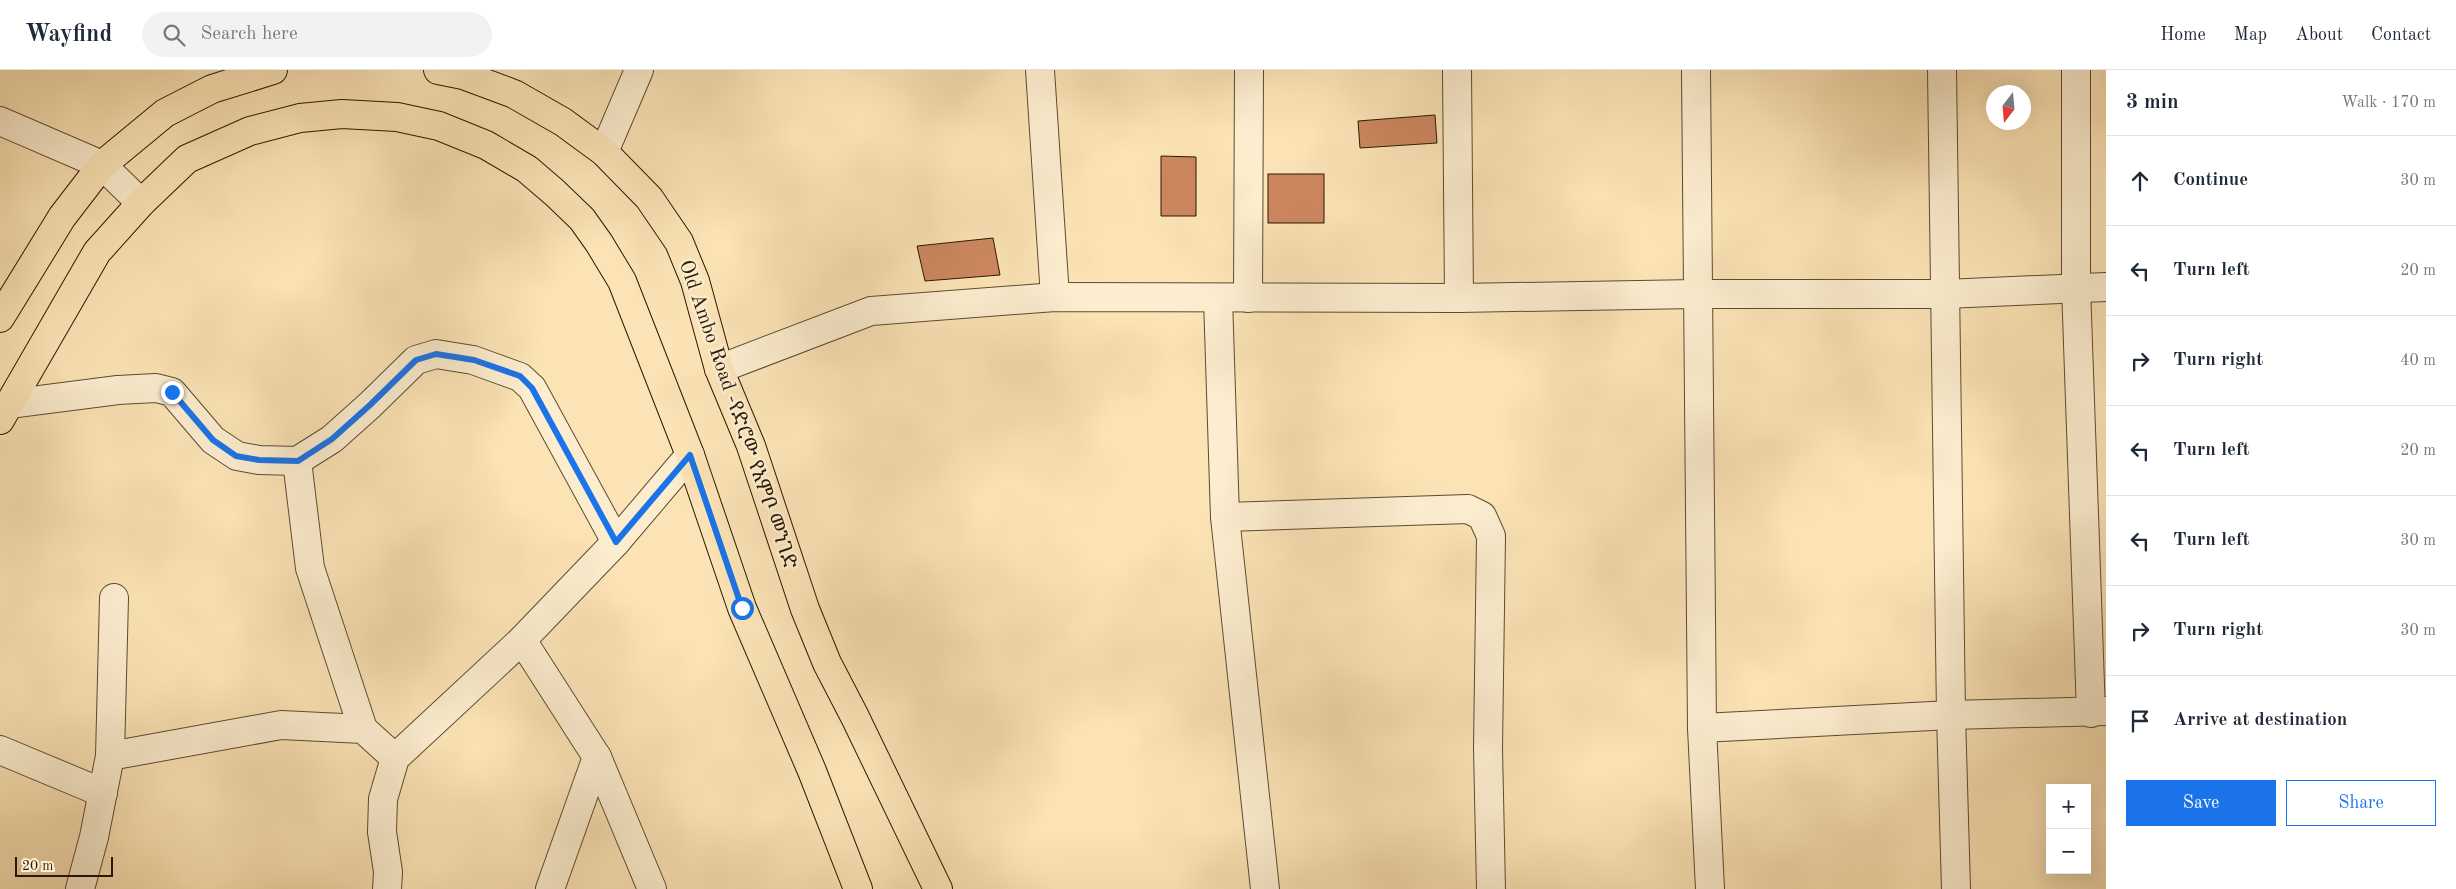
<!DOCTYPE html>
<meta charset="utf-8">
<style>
:root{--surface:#fff;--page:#f2f2f3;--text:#1f2937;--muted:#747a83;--line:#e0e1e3;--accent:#1a73e8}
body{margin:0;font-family:"Old Standard TT","Noto Serif Ethiopic",serif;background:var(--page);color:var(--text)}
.controls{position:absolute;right:15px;bottom:15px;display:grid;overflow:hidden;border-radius:0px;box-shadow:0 5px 20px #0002}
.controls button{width:45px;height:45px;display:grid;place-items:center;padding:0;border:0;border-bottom:1px solid var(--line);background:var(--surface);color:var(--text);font:25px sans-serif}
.compass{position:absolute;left:1986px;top:15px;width:45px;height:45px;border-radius:50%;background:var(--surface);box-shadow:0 5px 20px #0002;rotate:196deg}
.scale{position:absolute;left:15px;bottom:12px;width:98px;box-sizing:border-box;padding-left:5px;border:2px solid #281805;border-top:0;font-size:14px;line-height:18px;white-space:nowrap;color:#281805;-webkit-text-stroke:4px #fcedcf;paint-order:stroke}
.stop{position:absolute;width:15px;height:15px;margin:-11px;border:4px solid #1a73e8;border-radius:50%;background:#fff}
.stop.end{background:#1a73e8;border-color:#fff;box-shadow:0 1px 5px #0008}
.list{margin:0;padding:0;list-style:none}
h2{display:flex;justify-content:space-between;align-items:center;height:65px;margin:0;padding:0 20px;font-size:21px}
h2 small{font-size:16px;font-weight:400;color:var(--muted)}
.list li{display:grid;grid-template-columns:32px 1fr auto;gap:15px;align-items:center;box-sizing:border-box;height:90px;padding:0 20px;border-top:1px solid var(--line)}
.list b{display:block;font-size:19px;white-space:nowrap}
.list em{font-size:16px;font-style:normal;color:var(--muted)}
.actions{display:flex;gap:10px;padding:15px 20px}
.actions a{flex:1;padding:11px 0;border:1px solid var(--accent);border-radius:0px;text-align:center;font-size:18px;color:var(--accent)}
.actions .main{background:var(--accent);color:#fff}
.icon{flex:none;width:28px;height:28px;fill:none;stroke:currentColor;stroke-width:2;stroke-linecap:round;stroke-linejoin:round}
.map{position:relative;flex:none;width:2106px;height:819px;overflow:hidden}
header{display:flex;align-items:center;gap:30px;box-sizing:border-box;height:70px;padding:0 25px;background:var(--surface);border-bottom:1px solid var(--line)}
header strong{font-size:24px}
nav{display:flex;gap:28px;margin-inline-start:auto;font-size:18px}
.search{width:350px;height:45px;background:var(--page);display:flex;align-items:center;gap:12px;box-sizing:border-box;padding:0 18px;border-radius:28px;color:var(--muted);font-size:19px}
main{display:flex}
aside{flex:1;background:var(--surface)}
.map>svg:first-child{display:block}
.building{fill:#cd8760;stroke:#281805}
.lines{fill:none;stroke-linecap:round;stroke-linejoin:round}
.minor-casing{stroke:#5d4b31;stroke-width:30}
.major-casing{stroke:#281805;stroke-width:30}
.minor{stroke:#fcedcf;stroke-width:28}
.major{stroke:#fbe3b5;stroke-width:28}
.route{stroke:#1a73e8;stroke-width:6}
.labels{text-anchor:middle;stroke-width:5;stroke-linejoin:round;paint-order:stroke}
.street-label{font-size:20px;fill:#281805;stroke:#fcedcf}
</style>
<header>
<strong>Wayfind</strong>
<div class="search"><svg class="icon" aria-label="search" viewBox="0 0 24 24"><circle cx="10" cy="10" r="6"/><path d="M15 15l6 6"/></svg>Search here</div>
<nav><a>Home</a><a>Map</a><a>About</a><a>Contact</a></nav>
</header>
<main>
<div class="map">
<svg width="2106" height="819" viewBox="0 0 2106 819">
<rect width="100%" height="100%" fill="#fbe3b5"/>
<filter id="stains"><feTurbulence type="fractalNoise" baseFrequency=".004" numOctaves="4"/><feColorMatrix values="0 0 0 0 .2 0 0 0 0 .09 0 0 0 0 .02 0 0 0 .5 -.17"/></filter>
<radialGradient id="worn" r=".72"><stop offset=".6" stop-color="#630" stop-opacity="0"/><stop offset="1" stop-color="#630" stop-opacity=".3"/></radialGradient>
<!-- building -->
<g class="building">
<polygon points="1435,45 1437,73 1360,78 1358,51"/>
<polygon points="1161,86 1196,87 1196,146 1161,146"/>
<rect x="1268" y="104" width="56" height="49"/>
<polygon points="993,168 1000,205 925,211 917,176"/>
</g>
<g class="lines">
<defs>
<g id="minor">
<polyline points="1040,0 1055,227"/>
<polyline points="1457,0 1459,228"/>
<polyline points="1696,0 1702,658 1710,819"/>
<polyline points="1942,0 1951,645 1956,819"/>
<polyline points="2076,0 2076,217 2091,643"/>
<polyline points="0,51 102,95 141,133"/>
<polyline points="604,82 639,0"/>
<polyline points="1218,228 1225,447 1265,819"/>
<polyline points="1248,228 1249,0"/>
<polyline points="719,299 871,241 1055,227 1459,228 1696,224 1945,224 2106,217"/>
<polyline points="9,334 118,320 156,318 172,322 213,370 237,386 259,390 297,391 332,369 370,335 416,290 436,284 473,290 520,307 532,318 616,472"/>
<polyline points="297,391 310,498 363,659"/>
<polyline points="1225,447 1468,439 1482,446 1491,466 1488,678 1491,819"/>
<polyline points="522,570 616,472 690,385"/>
<polyline points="1702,658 1951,645 2106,641"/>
<polyline points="0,680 103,723"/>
<polyline points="110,686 114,528"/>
<polyline points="597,687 652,819"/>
<polyline points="80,819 94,767 110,686 281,655 363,659 395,688"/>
<polyline points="387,819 388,802 382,762 383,729 395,688 522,570 597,687 550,819"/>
</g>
<g id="major">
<polyline points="438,0 463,5 514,24 563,52 604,82 649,128 679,172 695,211 719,299 751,376 805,539 827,593 855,647 938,819"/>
<polyline points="0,248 62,147 102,95 165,43 212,19 273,0"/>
<polyline points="0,350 97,182 141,133 187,89 250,61 300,48 342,44 397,47 439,56 486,75 527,99 555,123 582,149 599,173 622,211 690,385 742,538 812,701 858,819"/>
</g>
</defs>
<!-- minor casing -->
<use href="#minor" class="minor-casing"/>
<!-- major casing -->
<use href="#major" class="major-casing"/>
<!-- minor -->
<use href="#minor" class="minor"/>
<!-- major -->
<use href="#major" class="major"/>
</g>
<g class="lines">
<!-- route -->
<polyline class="route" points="172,322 213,370 236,386 259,390 298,391 332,369 370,335 416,290 436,284 474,290 520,306 532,318 616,472 690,385 742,538"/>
</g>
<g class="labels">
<!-- street labels -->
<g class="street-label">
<text transform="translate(739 344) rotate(71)" y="7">Old Ambo Road -የድሮው የአምቦ መንገድ</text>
</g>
</g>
<rect width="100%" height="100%" filter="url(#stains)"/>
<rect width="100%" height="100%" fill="url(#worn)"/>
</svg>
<div class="controls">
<button>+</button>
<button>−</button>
</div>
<svg class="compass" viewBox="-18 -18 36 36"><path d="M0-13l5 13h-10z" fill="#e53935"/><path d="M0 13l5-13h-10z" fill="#747a83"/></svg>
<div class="scale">20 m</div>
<div class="stop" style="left:742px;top:538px"></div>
<div class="stop end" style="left:172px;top:322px"></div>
</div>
<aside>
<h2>3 min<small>Walk · 170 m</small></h2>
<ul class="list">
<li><svg class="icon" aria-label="ahead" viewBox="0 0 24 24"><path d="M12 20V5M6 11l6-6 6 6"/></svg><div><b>Continue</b></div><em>30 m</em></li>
<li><svg class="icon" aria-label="left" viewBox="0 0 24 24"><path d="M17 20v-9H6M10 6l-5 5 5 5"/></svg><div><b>Turn left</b></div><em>20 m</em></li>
<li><svg class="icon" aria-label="right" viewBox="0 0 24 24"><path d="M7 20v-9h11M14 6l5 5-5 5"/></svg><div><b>Turn right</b></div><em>40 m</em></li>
<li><svg class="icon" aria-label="left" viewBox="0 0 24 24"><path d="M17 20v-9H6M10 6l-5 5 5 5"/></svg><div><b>Turn left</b></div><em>20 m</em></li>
<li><svg class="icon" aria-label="left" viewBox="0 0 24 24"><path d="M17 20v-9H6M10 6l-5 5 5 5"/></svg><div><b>Turn left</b></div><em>30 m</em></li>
<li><svg class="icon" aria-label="right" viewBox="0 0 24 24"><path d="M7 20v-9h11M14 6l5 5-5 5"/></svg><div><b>Turn right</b></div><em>30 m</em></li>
<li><svg class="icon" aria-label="arrive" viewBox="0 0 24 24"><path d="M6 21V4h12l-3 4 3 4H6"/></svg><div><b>Arrive at destination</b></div></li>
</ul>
<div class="actions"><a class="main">Save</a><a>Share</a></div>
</aside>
</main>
